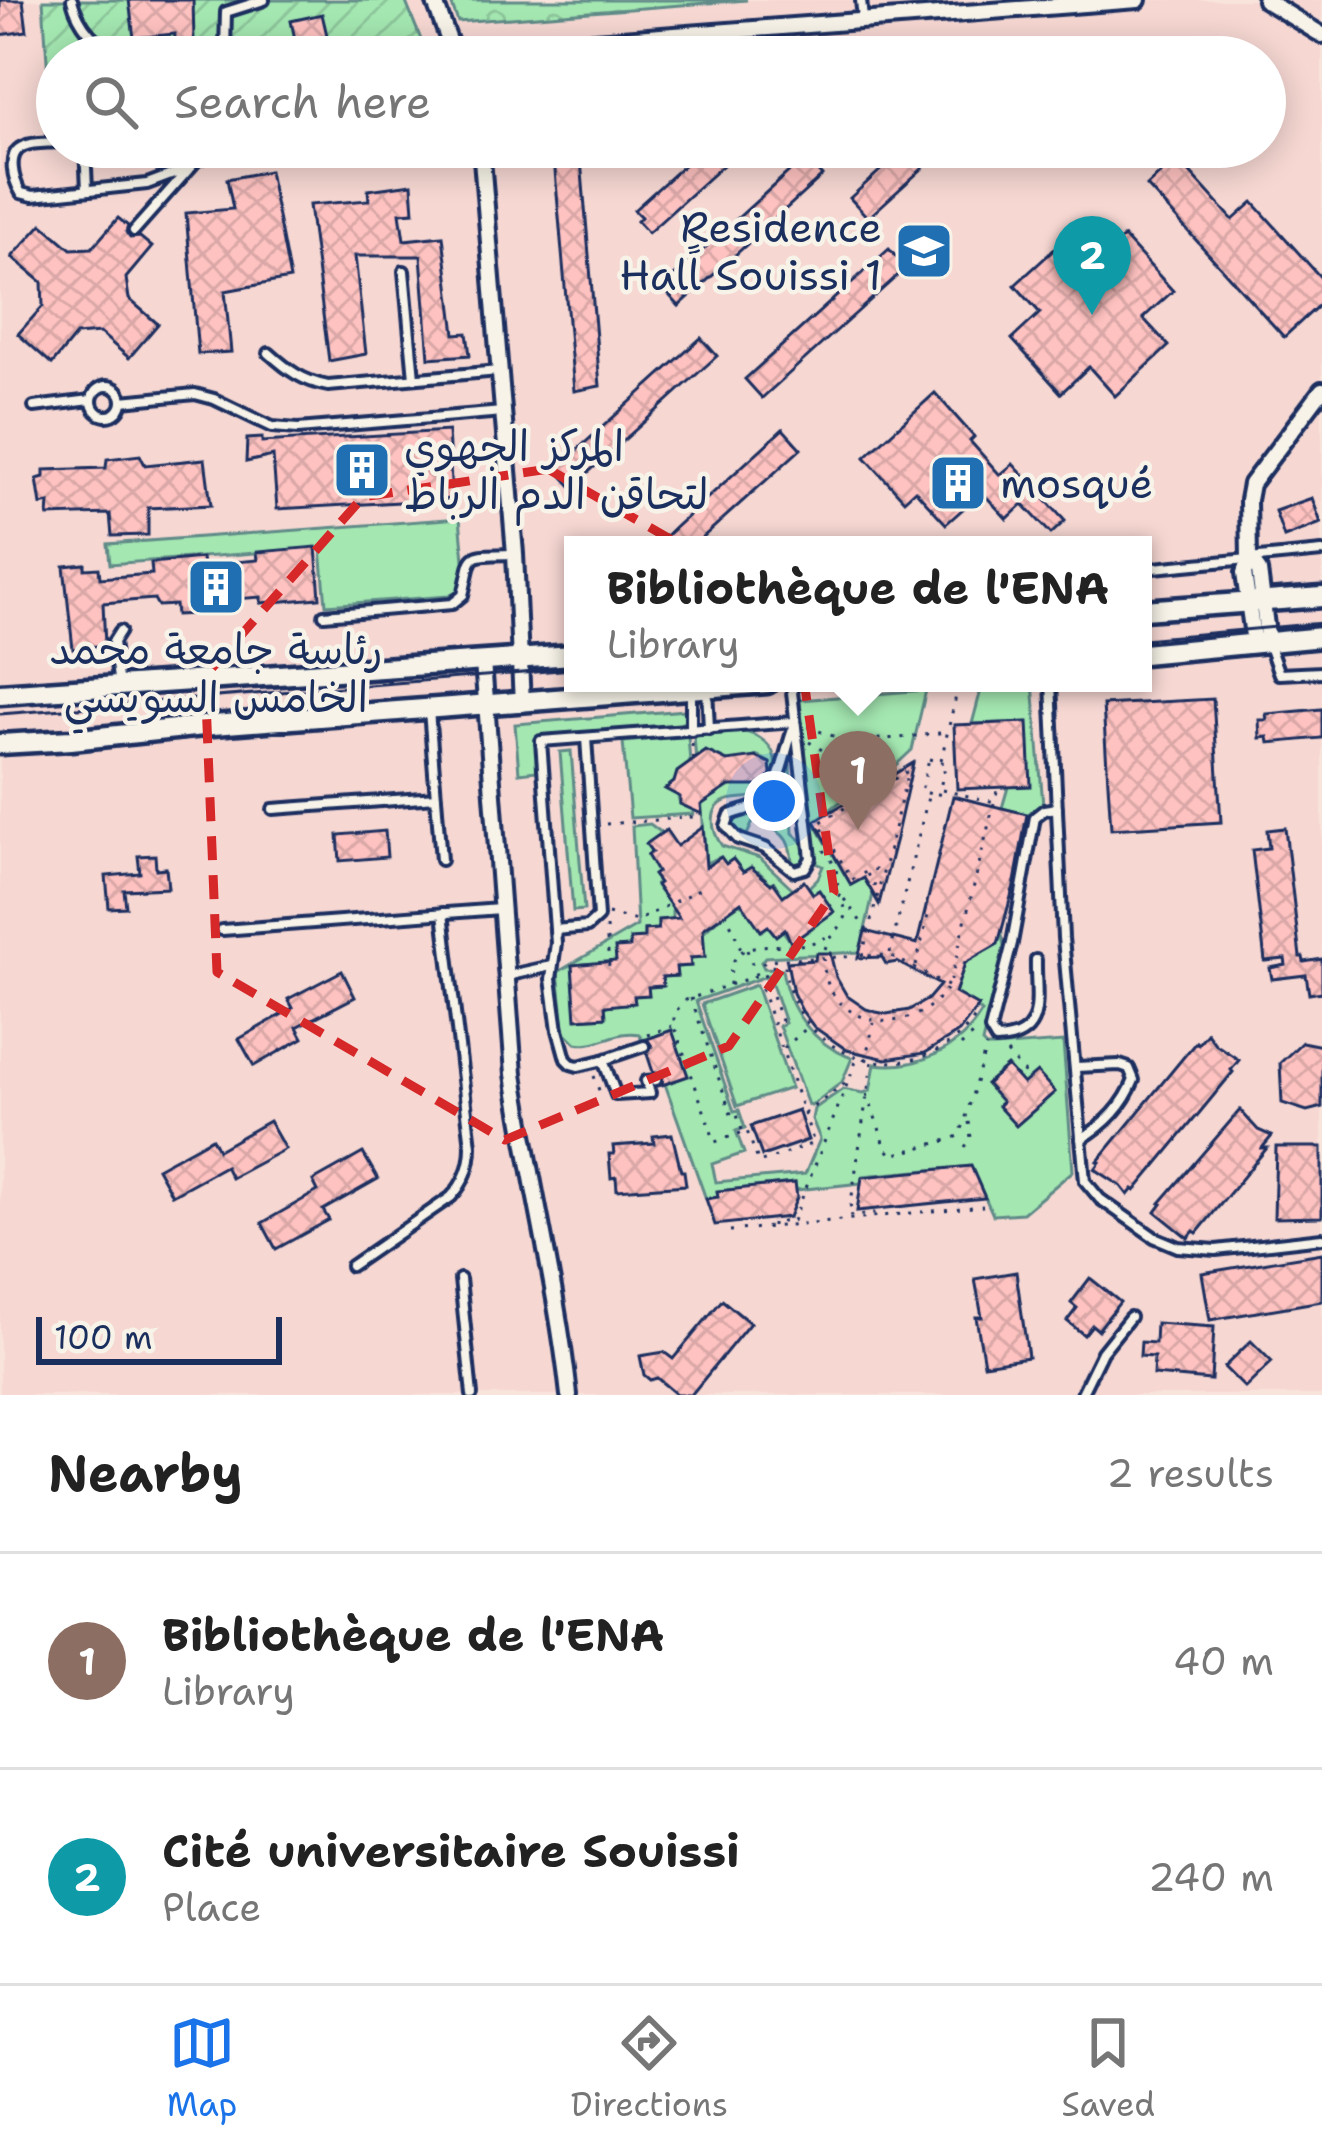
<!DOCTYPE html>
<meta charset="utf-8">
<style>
:root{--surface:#fff;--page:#f2f2f2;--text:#222;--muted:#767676;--line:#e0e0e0;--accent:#1a73e8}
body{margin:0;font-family:"Shantell Sans","Playpen Sans Arabic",sans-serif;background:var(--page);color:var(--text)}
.scale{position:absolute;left:36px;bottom:30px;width:246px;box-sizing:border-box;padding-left:12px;border:6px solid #1b2f5e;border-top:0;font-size:33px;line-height:42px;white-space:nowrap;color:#1b2f5e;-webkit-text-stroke:9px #f7f3e8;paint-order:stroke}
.you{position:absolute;left:774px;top:801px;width:42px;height:42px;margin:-30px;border:9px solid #fff;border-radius:50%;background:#1a73e8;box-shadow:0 0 0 18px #1a73e833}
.badge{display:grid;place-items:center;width:78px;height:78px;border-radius:50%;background:var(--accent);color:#fff;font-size:39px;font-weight:700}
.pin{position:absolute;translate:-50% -99px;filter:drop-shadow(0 3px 6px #0008)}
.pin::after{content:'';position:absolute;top:63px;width:42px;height:36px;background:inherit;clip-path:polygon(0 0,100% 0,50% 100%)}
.popup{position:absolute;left:564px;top:536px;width:588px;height:156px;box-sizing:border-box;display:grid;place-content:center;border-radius:0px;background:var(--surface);filter:drop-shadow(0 3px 9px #0005);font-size:39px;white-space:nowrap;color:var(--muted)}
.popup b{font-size:45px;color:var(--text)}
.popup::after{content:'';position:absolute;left:50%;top:100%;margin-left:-24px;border:24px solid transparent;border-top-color:var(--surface)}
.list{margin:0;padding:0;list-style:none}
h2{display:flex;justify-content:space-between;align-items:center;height:156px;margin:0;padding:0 48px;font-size:51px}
h2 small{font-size:39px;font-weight:400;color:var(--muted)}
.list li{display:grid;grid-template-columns:78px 1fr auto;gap:36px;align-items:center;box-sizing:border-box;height:216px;padding:0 48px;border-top:3px solid var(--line)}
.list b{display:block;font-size:45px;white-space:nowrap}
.list p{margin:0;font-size:39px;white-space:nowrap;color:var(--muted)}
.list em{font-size:39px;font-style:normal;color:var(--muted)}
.icon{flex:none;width:66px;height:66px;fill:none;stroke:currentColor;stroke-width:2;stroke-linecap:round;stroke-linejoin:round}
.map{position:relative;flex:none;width:1322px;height:1395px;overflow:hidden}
.search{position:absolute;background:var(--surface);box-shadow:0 6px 30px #0003;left:36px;right:36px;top:36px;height:132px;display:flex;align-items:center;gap:30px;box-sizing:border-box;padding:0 42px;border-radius:66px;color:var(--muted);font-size:45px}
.sheet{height:588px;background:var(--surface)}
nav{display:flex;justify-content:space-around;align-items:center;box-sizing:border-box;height:168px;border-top:3px solid var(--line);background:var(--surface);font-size:33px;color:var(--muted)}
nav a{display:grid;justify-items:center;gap:6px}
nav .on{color:var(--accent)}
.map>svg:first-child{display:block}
.built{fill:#f6d7d2;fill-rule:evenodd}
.grass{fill:#a4e7b1;stroke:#608b88;stroke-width:3}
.forest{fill:url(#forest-crowns);stroke:#608b88;stroke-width:3}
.garden{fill:url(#garden-furrows);stroke:#608b88;stroke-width:3}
.building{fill:url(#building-cross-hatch);stroke:#1b2f5e;stroke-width:3}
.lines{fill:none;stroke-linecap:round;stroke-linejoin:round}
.lane-casing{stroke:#1b2f5e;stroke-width:16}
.street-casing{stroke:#1b2f5e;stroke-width:22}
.secondary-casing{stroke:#1b2f5e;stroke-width:27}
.path{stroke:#1b2f5e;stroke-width:3;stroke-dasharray:3 9;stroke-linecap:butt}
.lane{stroke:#f7f3e8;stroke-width:8}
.street{stroke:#f7f3e8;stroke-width:14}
.secondary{stroke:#f7f3e8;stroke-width:18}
.tram{stroke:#1b2f5e;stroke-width:3}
.marked{fill:none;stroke:#d62828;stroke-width:9;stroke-dasharray:24 15;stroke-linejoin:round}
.labels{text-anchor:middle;stroke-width:9;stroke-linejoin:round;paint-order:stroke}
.poi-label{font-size:42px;fill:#1b2f5e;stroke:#f7f3e8;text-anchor:start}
</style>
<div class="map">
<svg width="1322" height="1395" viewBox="0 0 1322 1395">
<defs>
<pattern id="forest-crowns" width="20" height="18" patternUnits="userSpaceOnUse" patternTransform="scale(3)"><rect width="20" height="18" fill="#a4e7b1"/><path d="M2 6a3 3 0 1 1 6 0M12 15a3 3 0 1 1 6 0" fill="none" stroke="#8dc69b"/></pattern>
<pattern id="garden-furrows" width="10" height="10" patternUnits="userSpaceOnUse" patternTransform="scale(3)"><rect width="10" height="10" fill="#a4e7b1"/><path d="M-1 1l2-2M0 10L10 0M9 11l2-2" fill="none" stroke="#8dc69b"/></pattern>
<pattern id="building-cross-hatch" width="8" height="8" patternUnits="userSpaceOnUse" patternTransform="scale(3)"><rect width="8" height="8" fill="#fec2c0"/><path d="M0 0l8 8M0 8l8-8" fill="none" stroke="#d9a7a7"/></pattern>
</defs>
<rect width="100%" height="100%" fill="#f9e4dc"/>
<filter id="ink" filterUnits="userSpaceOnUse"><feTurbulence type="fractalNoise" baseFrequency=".00833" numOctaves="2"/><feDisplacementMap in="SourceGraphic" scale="24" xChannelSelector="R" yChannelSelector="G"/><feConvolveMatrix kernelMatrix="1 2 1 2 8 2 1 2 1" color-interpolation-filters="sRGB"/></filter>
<g filter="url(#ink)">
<!-- built -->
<path class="built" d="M0,0H1322V1395H0ZM57,57H1265V147H57ZM573,545H1143V683H573Z"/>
<!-- grass -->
<g class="grass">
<polygon points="460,518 466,581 463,587 449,596 326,605 321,548 110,564 108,544"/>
<polygon points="1033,683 1043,805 1031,815 1002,808 1027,722 972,724 982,686"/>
<path d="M926,690L912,750L885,775L862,785L814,822L851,885L864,878L873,894L860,952L765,957L761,962L764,968L782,969C788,1010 813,1044 852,1058L842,1082L811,1106L808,1105L779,1026L785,1023L769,975L696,1001L734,1111L739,1110L745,1128L736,1131L744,1153L712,1164L716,1182L805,1174L820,1139L812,1119L814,1109L843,1089L863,1093L870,1091L875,1064C917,1070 960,1049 982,1012L977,1009V1006L955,993L965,963L981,953L1001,930L1005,951L982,1043L986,1047H993L1063,1042L1073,1171L1023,1213L993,1215L971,1166L863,1176L861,1183L796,1190L795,1183L718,1191V1197L706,1199L665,1084L688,1076L672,1031L642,1040L639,1034C617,1029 597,1048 576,1043L566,1033L564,1027L558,972L637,926L632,826L650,824L662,833L647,844L652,852L648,856L657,872L659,883L656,886L661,893L687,909L672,911V919L658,920V929L644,930V938L630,947L616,948L617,966L601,963L572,965L577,1019L605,1017V1006L634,1003V996L648,994V987L662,986V977L676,976V967L690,966C693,932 714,922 739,904L759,913L761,930L768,926L783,931L791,942L833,912L819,890L813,894L809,887L818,878L823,866L814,862L800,700Z"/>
<polygon points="686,710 686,721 678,725 536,738 537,771 519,773 515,724"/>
<path d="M746,732C783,744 784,775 754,797C747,798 741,798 734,799C707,802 710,829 722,846L760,858L793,889L782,897L774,882L771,884L759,872H743L733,859L726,864L720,857L706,863L701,795L714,796L735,783L761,787L771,778L770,763L758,756L734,764L711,753L696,762L694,736Z"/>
<polygon points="688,736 690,763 674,782 680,804 693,810 693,814 630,818 623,742"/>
<polygon points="571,751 584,910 573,911 560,752"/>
<path d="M790,764L793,833L803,842L804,858L799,865L792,863C791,835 779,829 753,822L747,835L735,829L733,825L738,817C768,811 781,792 790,764Z"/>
<polygon points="756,985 791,1088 737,1106 702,1004"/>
</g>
<!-- forest -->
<polygon class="forest" points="450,0 747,0 458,22"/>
<!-- garden -->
<polygon class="garden" points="43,0 405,0 428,57 57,57 57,121 51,121"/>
<!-- building -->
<g class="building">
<polygon points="0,0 23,0 27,31 0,35"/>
<polygon points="129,0 193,0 194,42 175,42 175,34 134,38"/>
<polygon points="322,14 332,57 299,57 291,21"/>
<polygon points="704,147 743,147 648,233 637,221 641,217 634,210"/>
<polygon points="906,147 946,147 868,218 850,198"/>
<polygon points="805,157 822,176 679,306 662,287"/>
<polygon points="1177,158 1233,220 1253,202 1322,279 1322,302 1284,337 1147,186"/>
<polygon points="554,159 581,160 600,386 574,391"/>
<polygon points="269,171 290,279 225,291 231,352 198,354 186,213 233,209 227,179"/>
<polygon points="412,184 414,212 400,213 404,240 443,236 455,334 467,333 470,355 429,358 421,256 355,256 366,354 329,361 309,205 369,200 368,190"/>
<polygon points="118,218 128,226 126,232 130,238 140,237 152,247 126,278 129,299 158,324 129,358 100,333 76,335 52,364 18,334 43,306 42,282 12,257 42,224 71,249 92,248"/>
<polygon points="1069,236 1094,264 1124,237 1173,291 1143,318 1169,346 1115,396 1089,367 1061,393 1012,339 1040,313 1015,285"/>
<polygon points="889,249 906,268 762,398 745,379"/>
<polygon points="701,338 717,356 572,487 556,469"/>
<polygon points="935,393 974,437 970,441 1000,475 1013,464 1065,521 1051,534 1023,504 1007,519 982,492 946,524 915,490 904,500 865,457"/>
<polygon points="783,429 801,449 694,545 656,545"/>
<polygon points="448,431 452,499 277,509 273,456 246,462 247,439 262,438 262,442"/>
<polygon points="140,455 145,465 205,459 211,505 148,508 148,535 112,536 110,514 48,516 49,503 41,505 37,479 44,477 44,470 106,468 107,459"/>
<polygon points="1312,498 1321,523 1284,537 1275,511"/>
<polygon points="316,547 320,598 261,603 261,597 194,602 195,614 176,615 175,605 158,606 154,599 103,603 105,645 73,649 64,566 85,564 85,569 99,568 100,578 152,574 151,563 202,558 203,565 258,560 257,552"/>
<polygon points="1213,699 1221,822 1111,829 1103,705"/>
<polygon points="1322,709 1322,738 1269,743 1268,737 1260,738 1259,720 1267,720 1266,714"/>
<polygon points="1028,722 1031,786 957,789 954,725"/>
<polygon points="706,751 727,761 756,757 770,763 771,773 768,780 758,786 729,786 701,805 702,814 680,804 680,797 665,789 674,782 677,772"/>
<polygon points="913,763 896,838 879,904 864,878 851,885 815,821"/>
<polygon points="953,796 1027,814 1015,882 998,944 965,963 955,993 978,1006 959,1032 925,1053 886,1059 847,1050 814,1027 802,1011 793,993 787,962 815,960 816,953 830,953 836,977 847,996 866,1009 876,1012 887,1014 909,1010 928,999 940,985 897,962 886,964 882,957 858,958 865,931 917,944"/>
<polygon points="703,827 706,867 721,857 726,864 733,859 743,872 751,867 771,884 773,882 783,896 804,881 813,894 819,890 834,912 791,943 785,929 776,936 768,926 761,931 741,902 703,929 705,957 690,958 691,966 676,967 677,976 662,977 663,986 648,987 649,995 634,996 635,1003 605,1006 606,1017 576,1019 572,965 616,961 615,948 630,947 630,939 644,938 644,930 658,929 658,920 679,918 656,885 659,883 653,875 657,872 647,855 652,852 646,844 666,830 677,846"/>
<polygon points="1285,828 1300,957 1303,957 1304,962 1322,959 1322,992 1309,994 1306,975 1272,979 1270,968 1286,965 1285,959 1265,961 1252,850 1269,848 1267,830"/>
<polygon points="385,831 387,857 340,861 338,835"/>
<polygon points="155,855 156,869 166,868 168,888 124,890 126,907 109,908 106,876 140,873 138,856"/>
<polygon points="342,971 355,997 297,1027 303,1038 254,1066 239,1039 293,1008 288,999"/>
<polygon points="672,1030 688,1076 662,1085 663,1076 653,1072 647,1054 652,1046 647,1039"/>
<polygon points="1207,1033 1215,1044 1239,1060 1231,1070 1233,1072 1135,1191 1133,1189 1128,1195 1121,1186 1095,1169 1100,1162 1098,1161 1196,1042 1198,1044"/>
<polygon points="1302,1042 1322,1046 1322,1107 1307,1111 1282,1103 1280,1063"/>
<polygon points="1007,1066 1023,1084 1037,1072 1055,1092 1016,1126 998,1106 1002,1102 986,1084"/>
<polygon points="798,1110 808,1140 762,1156 751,1126"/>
<polygon points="1240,1110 1258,1130 1272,1136 1262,1148 1267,1148 1197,1233 1194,1231 1188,1238 1156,1212 1162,1204 1160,1203"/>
<polygon points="269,1121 285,1149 231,1178 225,1166 172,1195 157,1168 212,1138 218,1150"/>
<polygon points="672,1134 681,1171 684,1171 686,1185 617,1190 616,1177 611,1178 609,1154 614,1154 613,1146 654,1143 653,1136"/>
<polygon points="1276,1147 1322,1147 1322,1217 1274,1218"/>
<polygon points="363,1153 378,1179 323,1210 329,1220 276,1249 262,1223 318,1191 313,1181"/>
<polygon points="971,1166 985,1198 857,1211 862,1177"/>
<polygon points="795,1183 797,1197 789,1217 715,1225 706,1199 718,1197 717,1191"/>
<polygon points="1322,1253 1322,1301 1210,1320 1202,1273"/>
<polygon points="1016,1272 1028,1357 984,1364 976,1317 982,1317 975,1279"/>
<polygon points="1090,1278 1120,1302 1098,1330 1092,1325 1084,1335 1067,1321 1077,1308 1071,1303"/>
<polygon points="722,1300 750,1323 691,1395 677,1395 657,1378 650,1380 644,1375 640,1356 664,1352 673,1359"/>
<polygon points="1156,1323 1214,1327 1211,1380 1153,1375 1154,1357 1140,1356 1141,1342 1155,1343"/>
<polygon points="1251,1341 1272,1362 1245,1388 1224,1367"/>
</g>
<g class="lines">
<defs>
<g id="lane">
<path d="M72,0C79,27 96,44 120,57"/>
<polyline points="861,0 863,19"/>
<polyline points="220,57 225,50 226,12 264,0"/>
<path d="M57,142C48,143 33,142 24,146C5,153 14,181 21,193L33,196L147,184L187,169"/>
<polyline points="85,147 87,189"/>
<polyline points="134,231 197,160 228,147"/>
<polyline points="404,271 414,378"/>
<path d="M269,353C288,370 302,381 328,386L499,371"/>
<circle cx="107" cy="401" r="15"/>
<polyline points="122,401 195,394 214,399 272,427 298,429 503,412"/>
<polyline points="34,407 91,400"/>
<polyline points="1143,569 1322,552"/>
<path d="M324,615L452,604L463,595C474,552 463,555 513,554"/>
<polyline points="1268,643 1279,674 1322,672"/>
<path d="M791,683L811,858L805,868L794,871L765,848L738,839L726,826L730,815C739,811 749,810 757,805C783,788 783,753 794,727"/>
<polyline points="1051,683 1063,938 1085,1181 1100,1199 1154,1237 1178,1247 1216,1250 1322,1238"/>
<polyline points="119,686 113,642 120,631"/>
<polyline points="707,688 709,729"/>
<polyline points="429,710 441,860"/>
<polyline points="691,731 691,691"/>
<polyline points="273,809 436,797"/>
<polyline points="222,930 500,909"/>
<polyline points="555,930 587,927 598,917 586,738"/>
<path d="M1036,960C1035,999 1048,1038 996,1040L990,1030L1012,943L1035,817L1044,810L1057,808"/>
<polyline points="506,976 551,966"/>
<polyline points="644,1046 603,1060 616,1095 650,1093 646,1081 656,1080"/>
<polyline points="603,1060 578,1066 571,1064 566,1059 558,1030 551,979 556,943 541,741 794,722"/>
<path d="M1076,1067L1120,1065L1129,1068L1134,1080C1124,1105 1105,1125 1081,1139"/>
<path d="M351,1266L451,1197C465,1182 471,1166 471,1146L443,913"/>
<polyline points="460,1279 472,1395"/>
<polyline points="1081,1395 1102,1352 1130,1317"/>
</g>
<g id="street">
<polyline points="434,0 455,57"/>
<polyline points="1265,0 1322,35"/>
<polyline points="452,49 502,48 1138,0"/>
<polyline points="481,147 515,554 522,704"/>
<polyline points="1249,558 1259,571 1268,642"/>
<polyline points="1254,643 1244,573 1249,558 1248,500 1251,484 1322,390"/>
<path d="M483,662L514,1074C530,1182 557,1287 569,1395"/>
</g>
<g id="secondary">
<polyline points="1143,610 1322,597"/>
<polyline points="1143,654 1322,637"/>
<polyline points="0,694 573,655"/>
<polyline points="0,744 71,740 213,725 767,683"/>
</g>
</defs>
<!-- lane casing -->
<use href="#lane" class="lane-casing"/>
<!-- street casing -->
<use href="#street" class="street-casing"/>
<!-- secondary casing -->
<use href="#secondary" class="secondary-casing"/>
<!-- path -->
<g class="path">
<polyline points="808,727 847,741 900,738 947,732"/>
<polyline points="809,742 844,763 870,792"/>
<polyline points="866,743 893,778"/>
<polyline points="692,744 694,768"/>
<polygon points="929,759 946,763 938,796 921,791"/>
<polyline points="941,760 959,683"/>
<polyline points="942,790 995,802"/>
<polyline points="606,824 694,817"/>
<path d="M824,850L836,867L838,890L847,913C842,930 826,937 824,954C817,1023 911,1049 950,983L998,787"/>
<polyline points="867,874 878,891"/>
<polyline points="844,899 867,930"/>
<polyline points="726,912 741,949"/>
<polyline points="608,914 637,921 699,889"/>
<polyline points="606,927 609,966"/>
<polyline points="747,950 756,975"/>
<polyline points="890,953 929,793"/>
<path d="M862,956C878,894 893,833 908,771L819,823L852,880L871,869L883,872"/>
<polyline points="916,966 928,915"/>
<path d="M730,985C728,938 762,947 795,945C809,945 821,940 833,934"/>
<path d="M948,986L890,955L766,960L763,963L766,966L785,967C795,1067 924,1097 978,1013L975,1011"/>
<polyline points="691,998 732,1117 737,1115 743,1133 747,1131 759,1163 814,1143 760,984"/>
<polyline points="647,1035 672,1026"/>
<polyline points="961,1046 978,1029"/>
<polyline points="784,1048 808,1027"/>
<polyline points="1007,1053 1029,1079"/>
<polyline points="865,1060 874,1023"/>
<polyline points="872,1062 849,1216 874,1213 874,1216"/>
<polyline points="594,1076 601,1096"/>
<polyline points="867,1094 886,1148 892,1155 952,1139 959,1136 964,1124 986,1047"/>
<polyline points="804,1114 848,1081"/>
<polyline points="741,1133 715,1142 674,1025 674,1013 686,1000 764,973 781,1021 775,1023"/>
<polyline points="965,1147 971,1138 968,1113"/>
<polyline points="772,1226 772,1223 793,1221 857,1059"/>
<polyline points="730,1231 983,1206"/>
</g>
<!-- lane -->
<use href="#lane" class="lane"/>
<!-- street -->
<use href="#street" class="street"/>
<!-- secondary -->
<use href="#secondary" class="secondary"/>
<!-- tram -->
<g class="tram">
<polyline points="1143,639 1322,623"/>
<polyline points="0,714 573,669"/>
</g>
</g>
</g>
<!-- marked area -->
<path class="marked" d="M548,469L794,610L834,892L729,1046L505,1140L217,972L205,676L363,497Z"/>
<!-- icons -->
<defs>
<symbol id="university-square" viewBox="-11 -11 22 22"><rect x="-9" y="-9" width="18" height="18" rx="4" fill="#1f6fb2" stroke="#f7f3e8"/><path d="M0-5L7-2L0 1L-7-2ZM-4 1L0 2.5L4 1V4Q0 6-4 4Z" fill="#fff"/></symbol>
<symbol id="building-square" viewBox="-11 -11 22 22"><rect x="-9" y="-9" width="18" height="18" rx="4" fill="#1f6fb2" stroke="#f7f3e8"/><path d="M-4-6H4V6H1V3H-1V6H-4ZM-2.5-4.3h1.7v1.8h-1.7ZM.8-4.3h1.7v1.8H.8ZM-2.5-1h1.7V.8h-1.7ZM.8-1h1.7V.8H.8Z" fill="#fff"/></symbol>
</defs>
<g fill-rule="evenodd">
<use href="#university-square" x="891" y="218" width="66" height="66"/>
<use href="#building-square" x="329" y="437" width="66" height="66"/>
<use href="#building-square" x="925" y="450" width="66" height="66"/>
<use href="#building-square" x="183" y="554" width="66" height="66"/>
</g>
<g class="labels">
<!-- poi labels -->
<g class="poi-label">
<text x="882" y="242" text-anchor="end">ٍResidence<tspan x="882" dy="48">Hall Souissi 1</tspan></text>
<text x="404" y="461">المركز الجهوي<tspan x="404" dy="48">لتحاقن الدم الرباط</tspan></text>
<text x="1000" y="498">mosqué</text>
<text x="216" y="664" text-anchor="middle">رئاسة جامعة محمد<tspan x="216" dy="48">الخامس السويسي</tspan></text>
</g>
</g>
</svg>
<div class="scale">100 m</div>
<div class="you"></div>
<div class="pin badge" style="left:858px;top:830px;background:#8d6e63">1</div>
<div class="popup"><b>Bibliothèque de l'ENA</b>Library</div>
<div class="pin badge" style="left:1092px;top:315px;background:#0f9aa8">2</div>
<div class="search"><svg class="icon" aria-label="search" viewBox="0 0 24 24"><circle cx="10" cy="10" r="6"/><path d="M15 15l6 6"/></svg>Search here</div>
</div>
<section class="sheet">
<h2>Nearby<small>2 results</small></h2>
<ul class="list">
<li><span class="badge" style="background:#8d6e63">1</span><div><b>Bibliothèque de l'ENA</b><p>Library</p></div><em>40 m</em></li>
<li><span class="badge" style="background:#0f9aa8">2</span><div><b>Cité universitaire Souissi</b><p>Place</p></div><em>240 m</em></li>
</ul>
</section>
<nav>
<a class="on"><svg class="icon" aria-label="map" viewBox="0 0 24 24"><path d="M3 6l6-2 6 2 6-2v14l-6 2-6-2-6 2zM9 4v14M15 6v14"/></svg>Map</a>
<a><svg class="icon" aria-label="directions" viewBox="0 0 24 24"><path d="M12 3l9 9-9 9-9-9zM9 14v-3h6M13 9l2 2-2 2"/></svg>Directions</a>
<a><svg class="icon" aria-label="saved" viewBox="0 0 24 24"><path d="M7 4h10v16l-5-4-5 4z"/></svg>Saved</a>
</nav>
